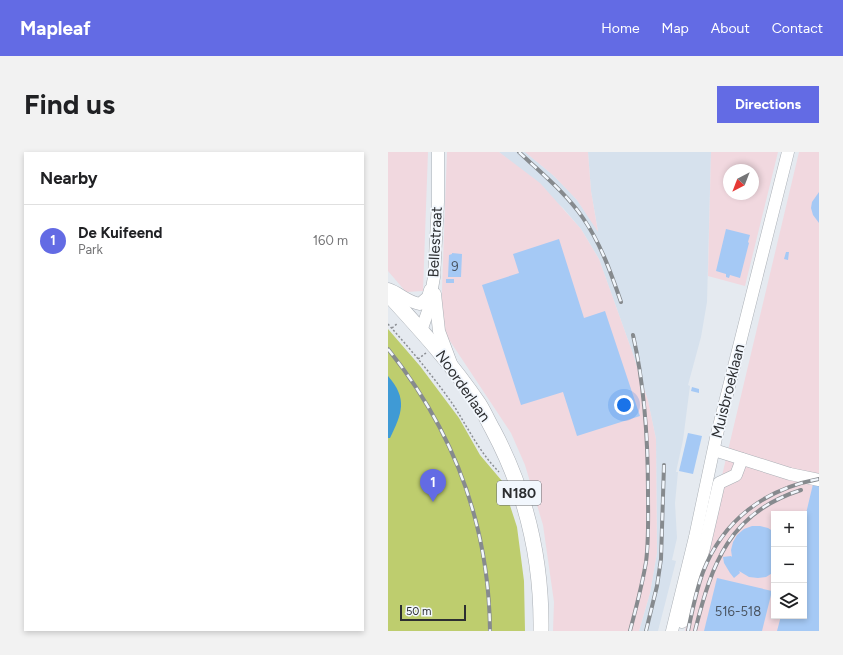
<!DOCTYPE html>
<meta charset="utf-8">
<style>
:root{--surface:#fff;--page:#f2f2f2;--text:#202124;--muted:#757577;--line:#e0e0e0;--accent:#636be4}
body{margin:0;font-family:Figtree,sans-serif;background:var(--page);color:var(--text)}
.controls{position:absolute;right:12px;bottom:12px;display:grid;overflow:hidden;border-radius:0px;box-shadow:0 2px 6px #0003}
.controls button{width:36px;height:36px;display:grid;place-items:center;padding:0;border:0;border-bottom:1px solid var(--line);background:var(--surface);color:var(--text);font:20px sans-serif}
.compass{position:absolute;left:335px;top:12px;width:36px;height:36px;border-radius:50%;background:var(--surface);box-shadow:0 2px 6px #0003;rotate:222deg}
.scale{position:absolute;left:12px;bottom:10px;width:66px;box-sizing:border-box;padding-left:4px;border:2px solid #2c2e31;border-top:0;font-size:11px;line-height:14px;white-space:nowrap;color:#2c2e31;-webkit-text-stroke:3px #f2f7fd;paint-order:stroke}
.you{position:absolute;left:236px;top:253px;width:14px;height:14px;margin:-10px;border:3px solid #fff;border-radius:50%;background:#1a73e8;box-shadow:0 0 0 6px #1a73e833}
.badge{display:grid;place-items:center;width:26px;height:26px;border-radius:50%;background:var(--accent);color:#fff;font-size:13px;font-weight:700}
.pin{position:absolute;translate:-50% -33px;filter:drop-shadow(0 1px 2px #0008)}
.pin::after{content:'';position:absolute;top:21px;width:14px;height:12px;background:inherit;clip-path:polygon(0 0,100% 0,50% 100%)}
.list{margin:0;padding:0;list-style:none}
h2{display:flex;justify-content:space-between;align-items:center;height:52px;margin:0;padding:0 16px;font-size:17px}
h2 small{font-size:13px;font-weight:400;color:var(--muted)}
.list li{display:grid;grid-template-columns:26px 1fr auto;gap:12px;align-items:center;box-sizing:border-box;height:72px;padding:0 16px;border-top:1px solid var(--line)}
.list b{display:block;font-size:15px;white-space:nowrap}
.list p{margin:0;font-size:13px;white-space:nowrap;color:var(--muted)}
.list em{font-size:13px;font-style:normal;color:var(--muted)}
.icon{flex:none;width:22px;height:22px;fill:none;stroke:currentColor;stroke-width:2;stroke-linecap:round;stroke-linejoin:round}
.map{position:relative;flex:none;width:431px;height:479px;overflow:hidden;border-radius:0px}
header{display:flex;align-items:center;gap:24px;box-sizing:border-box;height:56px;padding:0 20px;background:var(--accent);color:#fff}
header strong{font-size:19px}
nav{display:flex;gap:22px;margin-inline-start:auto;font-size:14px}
.intro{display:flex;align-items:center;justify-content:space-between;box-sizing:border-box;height:96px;padding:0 24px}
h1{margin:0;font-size:28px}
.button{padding:10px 18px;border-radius:0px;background:var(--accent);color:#fff;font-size:14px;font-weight:700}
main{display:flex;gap:24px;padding:0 24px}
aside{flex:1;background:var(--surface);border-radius:0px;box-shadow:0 2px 6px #0003}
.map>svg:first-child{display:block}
.built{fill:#d6e1ed}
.industrial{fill:#f1d8df;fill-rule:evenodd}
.green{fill:#becd6e}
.water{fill:#3f9ad5}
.building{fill:#a5c9f5}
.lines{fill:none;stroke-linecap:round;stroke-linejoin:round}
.minor-casing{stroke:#aaafb5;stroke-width:13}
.major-casing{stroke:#aaafb5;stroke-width:16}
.path{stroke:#8b8e93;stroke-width:1.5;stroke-dasharray:2 2;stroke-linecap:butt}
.minor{stroke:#fff;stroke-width:12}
.major{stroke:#fff;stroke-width:15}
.rail-casing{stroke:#868a8e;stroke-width:4}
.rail{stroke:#f2f7fd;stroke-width:2.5;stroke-dasharray:8;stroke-linecap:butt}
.labels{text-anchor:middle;stroke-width:3.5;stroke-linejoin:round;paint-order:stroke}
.number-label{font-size:13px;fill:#4a5562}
.shield{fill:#f2f7fd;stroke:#676a6e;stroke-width:1}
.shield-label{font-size:14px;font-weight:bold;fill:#2c2e31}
.street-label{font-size:15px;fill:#2c2e31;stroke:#f2f7fd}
</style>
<header>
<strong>Mapleaf</strong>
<nav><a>Home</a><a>Map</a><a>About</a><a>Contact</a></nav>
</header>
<div class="intro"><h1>Find us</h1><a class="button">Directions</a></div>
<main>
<aside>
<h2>Nearby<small></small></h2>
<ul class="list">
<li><span class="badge">1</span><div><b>De Kuifeend</b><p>Park</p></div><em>160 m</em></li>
</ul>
</aside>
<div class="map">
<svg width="431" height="479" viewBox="0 0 431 479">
<rect width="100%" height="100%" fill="#e5eaf0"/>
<!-- built -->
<polygon class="built" points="111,0 137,0 166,24 189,48 210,79 203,39 200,0 323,0 319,150 313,185 300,233 302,234 295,288 288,320 290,320 287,351 289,386 284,408 288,409 270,479 251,479 262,441 269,401 268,287 260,249 245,202 211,107 193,77 175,56"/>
<!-- industrial -->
<g class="industrial">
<polygon points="0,0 40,0 35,139 18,140 0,119"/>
<polygon points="59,0 111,0 152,31 193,77 211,107 245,202 260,249 268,287 269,401 262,441 251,479 165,479 166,450 155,373 137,313 123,281 58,183 53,165"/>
<polygon points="137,0 200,0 203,39 210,80 189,48 166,24"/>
<path d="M323,0H390L357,134L320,124ZM341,18H365V42H341Z"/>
<path d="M411,0H431V479H297ZM386,362H416V464H386Z"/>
</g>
<!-- green -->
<polygon class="green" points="0,177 32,214 71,266 92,303 114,329 129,375 136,429 137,479 0,479"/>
<!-- water -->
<path class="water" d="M0,224C20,247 14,261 2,286H0Z"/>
<!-- building -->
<g class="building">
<polygon points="431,40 431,71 425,63 423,56 424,50"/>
<polygon points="338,77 362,83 360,90 361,91 352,126 342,123 341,126 338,125 338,122 328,119"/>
<polygon points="171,87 196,166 217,159 252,264 189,284 175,240 133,253 94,133 131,121 125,102"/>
<polygon points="398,100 401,100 400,108 396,107"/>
<polygon points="64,101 74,102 73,125 60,125 61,103 64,102"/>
<rect x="58" y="127" width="8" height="4"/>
<polygon points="304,235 311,237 311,241 303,239"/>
<polygon points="300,281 314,284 305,322 291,319"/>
<polygon points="425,332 431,333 431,479 389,479 393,464 416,464 416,370"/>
<polygon points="364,374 372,374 380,376 386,380 386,420 378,425 370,426 361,425 351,419 352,421 346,426 342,421 336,411 335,405 343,404 344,405 343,398 345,390 349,383 356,377"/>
<polygon points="329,426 384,439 374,479 316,479"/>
</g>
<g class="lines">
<defs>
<g id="minor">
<path d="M0,137C12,141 19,150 32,152L40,145L42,138"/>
<polyline points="47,142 51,179 63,211"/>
<polyline points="33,179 40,159 46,125 50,50 50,0"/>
<polyline points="326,298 402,322 431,328"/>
<polyline points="294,470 316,396 331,331 348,323 354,307"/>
<polyline points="284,479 307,385 328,286 400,0"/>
</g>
<path id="major" d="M0,142C32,177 64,212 91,252C96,260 100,269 105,278C138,340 154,409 153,479"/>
</defs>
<!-- minor casing -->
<use href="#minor" class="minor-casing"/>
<!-- major casing -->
<use href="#major" class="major-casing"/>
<!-- path -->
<g class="path">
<path d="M0,172C23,198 46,225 66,254C80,276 92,301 111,320"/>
<polyline points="4,176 10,171"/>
<polyline points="30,207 38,201"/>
</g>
<!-- minor -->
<use href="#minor" class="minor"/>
<!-- major -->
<use href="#major" class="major"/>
<defs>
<g id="rail">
<path d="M131,0C153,21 178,41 195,66C213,92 223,121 233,150"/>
<path d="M0,197C66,279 101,374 102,479"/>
<path d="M242,479C248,456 254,434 258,410C261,387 260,364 260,340C260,286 257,236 245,183"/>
<polyline points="258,479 269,434 273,407 276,313"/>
<path d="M300,479C304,459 308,439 315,420C335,368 377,337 431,327"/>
<path d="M307,479C324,411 341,361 413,338"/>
</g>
</defs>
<!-- rail casing -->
<use href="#rail" class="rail-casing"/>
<!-- rail -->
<use href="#rail" class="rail"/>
</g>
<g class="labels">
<!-- number labels -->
<g class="number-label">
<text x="67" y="119">9</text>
<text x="350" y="464">516-518</text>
</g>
<!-- shield labels -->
<rect class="shield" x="109" y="329" width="44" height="24" rx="3"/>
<g class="shield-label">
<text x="131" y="346">N180</text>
</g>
<!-- street labels -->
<g class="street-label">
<text transform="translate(47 90) rotate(-87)" y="5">Bellestraat</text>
<text transform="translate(75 234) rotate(55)" y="5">Noorderlaan</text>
<text transform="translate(340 239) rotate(-76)" y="5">Muisbroeklaan</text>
</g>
</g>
</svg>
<div class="controls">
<button>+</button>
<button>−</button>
<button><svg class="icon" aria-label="layers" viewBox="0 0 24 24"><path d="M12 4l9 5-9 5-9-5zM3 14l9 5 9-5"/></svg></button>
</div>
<svg class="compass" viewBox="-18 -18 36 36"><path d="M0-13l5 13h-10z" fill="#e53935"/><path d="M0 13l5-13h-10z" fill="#757577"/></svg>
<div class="scale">50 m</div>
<div class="you"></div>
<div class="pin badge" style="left:45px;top:350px">1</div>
</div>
</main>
